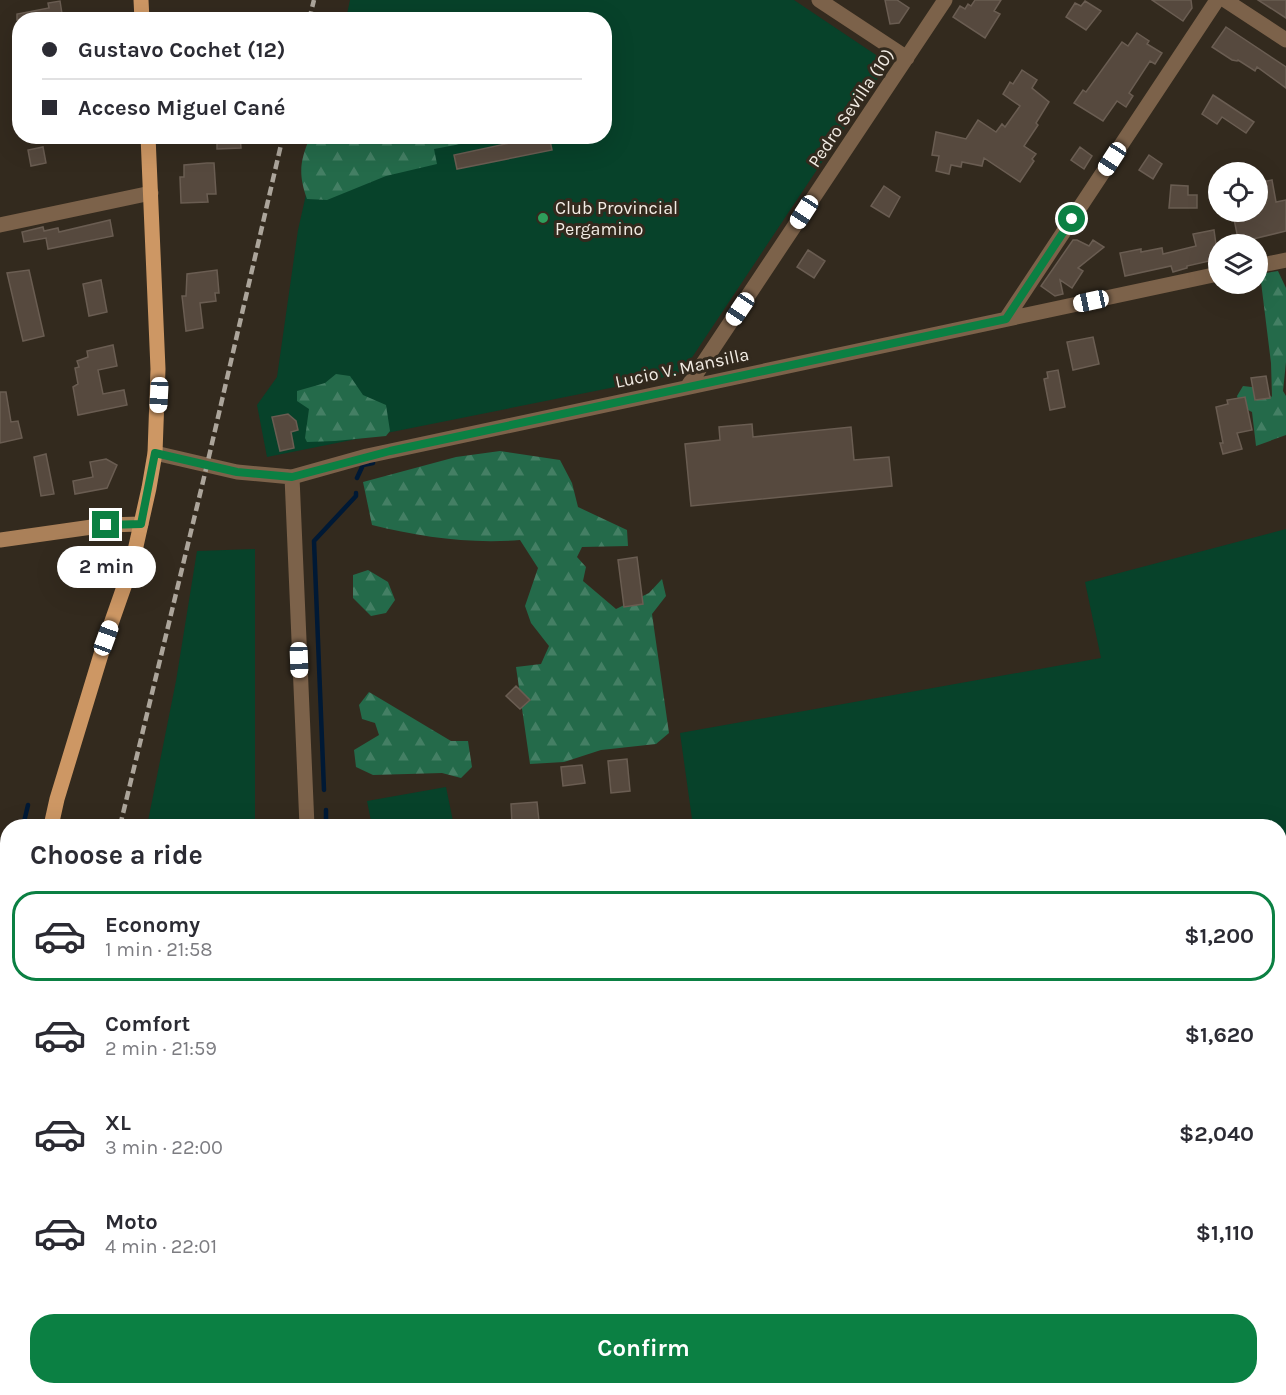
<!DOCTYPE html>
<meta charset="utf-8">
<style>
body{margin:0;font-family:Karla,sans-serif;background:#f2f2f3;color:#2b2b33;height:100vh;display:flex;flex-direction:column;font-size:22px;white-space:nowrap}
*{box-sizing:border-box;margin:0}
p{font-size:20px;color:#7c7c81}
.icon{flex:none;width:33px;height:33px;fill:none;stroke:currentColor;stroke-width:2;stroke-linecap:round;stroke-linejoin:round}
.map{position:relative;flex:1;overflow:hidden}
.drawer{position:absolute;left:0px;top:819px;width:1287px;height:576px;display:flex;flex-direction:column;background:#fff;border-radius:24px 24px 0 0;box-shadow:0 6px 24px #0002}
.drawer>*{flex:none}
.hud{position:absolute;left:12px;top:12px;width:600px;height:132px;border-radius:24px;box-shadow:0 6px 24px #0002;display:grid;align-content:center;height:132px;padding:0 30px;background:#fff}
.tools{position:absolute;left:1208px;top:162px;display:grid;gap:12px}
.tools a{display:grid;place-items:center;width:60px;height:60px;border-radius:50%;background:#fff;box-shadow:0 6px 24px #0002;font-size:30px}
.end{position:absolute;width:27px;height:27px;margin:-14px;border:8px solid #0b8043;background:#fff;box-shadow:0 0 0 3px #fff}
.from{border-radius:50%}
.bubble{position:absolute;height:42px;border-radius:21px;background:#fff;box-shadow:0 6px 24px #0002;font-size:20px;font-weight:700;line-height:42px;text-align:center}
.car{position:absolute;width:18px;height:36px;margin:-18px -9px;border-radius:8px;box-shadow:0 0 4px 2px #0007;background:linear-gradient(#fff 24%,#345 0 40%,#fff 0 76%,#345 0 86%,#fff 0)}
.hud b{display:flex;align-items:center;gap:21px;height:57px;font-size:22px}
.hud b+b{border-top:2px solid #e1e1e2}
.hud i{width:15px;height:15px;background:#2b2b33}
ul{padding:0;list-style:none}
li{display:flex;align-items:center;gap:18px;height:90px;margin:0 12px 9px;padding:0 18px;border:3px solid transparent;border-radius:24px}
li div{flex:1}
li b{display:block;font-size:22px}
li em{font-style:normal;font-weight:700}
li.active{border-color:#0b8043}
li>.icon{width:54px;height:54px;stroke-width:1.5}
h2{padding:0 30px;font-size:27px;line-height:72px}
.primary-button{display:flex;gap:12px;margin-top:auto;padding:12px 30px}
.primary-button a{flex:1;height:69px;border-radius:24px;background:#0b8043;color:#fff;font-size:24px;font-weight:700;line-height:69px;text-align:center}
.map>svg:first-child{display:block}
.grass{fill:#07422a}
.forest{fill:url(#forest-firs)}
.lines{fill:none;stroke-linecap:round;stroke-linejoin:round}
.stream{stroke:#001935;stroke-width:4.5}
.building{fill:#56493e;stroke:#6a5d52;stroke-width:1.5}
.minor{stroke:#7c624a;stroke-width:15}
.secondary{stroke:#aa8059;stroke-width:15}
.primary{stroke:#cd9764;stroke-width:15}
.rail{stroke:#aca59b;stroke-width:4.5;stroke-dasharray:9 4.5;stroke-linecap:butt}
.route{stroke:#0b8043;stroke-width:8}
.leisure-dot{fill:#2e9e5b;stroke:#332a1e;stroke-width:2}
.labels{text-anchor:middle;stroke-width:6;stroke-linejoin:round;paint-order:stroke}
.street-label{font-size:18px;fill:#f2ece4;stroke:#332a1e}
.poi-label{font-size:18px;fill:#f2ece4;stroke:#332a1e;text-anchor:start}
</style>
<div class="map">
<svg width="1286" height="1395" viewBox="0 0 1286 1395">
<defs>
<pattern id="forest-firs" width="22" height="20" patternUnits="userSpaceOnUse" patternTransform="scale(1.5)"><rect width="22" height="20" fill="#246a4a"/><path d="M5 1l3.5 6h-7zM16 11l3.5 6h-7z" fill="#447f64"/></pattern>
</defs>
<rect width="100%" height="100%" fill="#332a1e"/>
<path class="grass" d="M 350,0 L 794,0 L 888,63 L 685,368 L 675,375 L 267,457 L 257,405 L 277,377 L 298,230 L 319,137 L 604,136 L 604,20 L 346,19 Z
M 1286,529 L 1286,927 L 1280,928 L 1280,826 L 693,826 L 680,733 L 1101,658 L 1085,582 Z
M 255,549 L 255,826 L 147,826 L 176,681 L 197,551 Z
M 446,787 L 454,826 L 372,826 L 367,801 Z
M 1286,962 L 1286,1280 L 1280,1281 L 1280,964 Z
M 33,1388 L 269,1388 L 270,1395 L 31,1395 Z
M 429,1388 L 617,1388 L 628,1395 L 431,1395 Z
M 666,1388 L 1259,1388 L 1261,1395 L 677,1395 Z"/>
<path class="forest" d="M 310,137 L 310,136 L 498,137 L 434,149 L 437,164 L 386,176 L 327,200 L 307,199 C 298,174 300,161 310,137 Z
M 1278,271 L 1286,288 L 1286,362 L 1283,391 L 1286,396 L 1286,435 L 1256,446 L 1252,412 L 1240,406 L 1237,396 L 1243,386 L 1260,388 L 1272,397 L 1271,363 L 1260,274 Z
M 336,374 L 350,376 L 363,395 L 386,405 L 390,431 L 386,436 L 335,441 L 307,442 L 305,438 L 309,409 L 297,401 L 297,391 L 325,383 Z
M 500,451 L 560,460 L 572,483 L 578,507 L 627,530 L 628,546 L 582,547 L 577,557 L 586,567 L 583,581 L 616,609 L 649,593 L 662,579 L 666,596 L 652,614 L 669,733 L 656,744 L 601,750 L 564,762 L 530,764 L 516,667 L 541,664 L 549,646 L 531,623 L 525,606 L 538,568 L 520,540 C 469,544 420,537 372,525 L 363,482 L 456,457 Z
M 368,570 L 388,582 L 395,600 L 386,613 L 371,616 L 353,598 L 353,575 Z
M 369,692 L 451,741 L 468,741 L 472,767 L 461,778 L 442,773 L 373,775 L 356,767 L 354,750 L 379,735 L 375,723 L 362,719 L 359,705 Z"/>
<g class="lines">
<path class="stream" d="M 357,478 L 363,465 L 373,463
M 324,790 L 314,541 L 356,496 L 356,493
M 326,810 L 326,826
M 23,826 L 28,805
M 0,912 L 8,876
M 641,1388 L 653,1395"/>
</g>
<path class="building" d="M 885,0 L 897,0 L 909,8 L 899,23 L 890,24 Z
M 975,0 L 1001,0 L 994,11 L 1000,14 L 985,38 L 953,17 L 960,6 L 965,9 L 968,4 L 971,6 Z
M 1152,0 L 1191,0 L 1192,8 L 1183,21 Z
M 1258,0 L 1286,0 L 1286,18 Z
M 60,1 L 63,20 L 17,20 L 17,14 L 49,8 L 48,3 Z
M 1085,1 L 1101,11 L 1086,30 L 1066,17 L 1075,3 L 1081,6 Z
M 1226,27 L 1286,67 L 1286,88 L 1257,67 L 1255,71 L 1238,60 L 1237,61 L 1232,60 L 1212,47 Z
M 1137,33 L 1149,41 L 1147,44 L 1162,53 L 1155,64 L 1150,61 L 1129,93 L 1133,96 L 1126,107 L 1117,101 L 1103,121 L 1074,103 L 1083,90 L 1086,92 L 1122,42 L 1128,46 Z
M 1022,70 L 1037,80 L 1032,88 L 1049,102 L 1036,123 L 1038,125 L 1024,146 L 1036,154 L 1032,159 L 1034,161 L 1020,182 L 984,158 L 982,166 L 962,162 L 961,167 L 951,165 L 949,174 L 936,171 L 939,156 L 932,155 L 936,132 L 966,139 L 978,120 L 996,132 L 1002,124 L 1005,127 L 1020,106 L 1003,94 L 1010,82 L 1013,84 Z
M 1213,95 L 1254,122 L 1246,133 L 1222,117 L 1217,124 L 1202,114 Z
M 217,136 L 240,136 L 241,148 L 217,149 Z
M 543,136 L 549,136 L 552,150 L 457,169 L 454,155 Z
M 43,147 L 46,163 L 31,166 L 28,150 Z
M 1080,147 L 1092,156 L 1084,169 L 1071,160 Z
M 1149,155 L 1162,164 L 1153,179 L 1139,170 Z
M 207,163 L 214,163 L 216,194 L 207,194 L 208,202 L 181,203 L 180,177 L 184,177 L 184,165 Z
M 1272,180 L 1276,202 L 1286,200 L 1286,231 L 1253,239 L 1254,244 L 1239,244 L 1234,219 L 1257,214 L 1257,183 Z
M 1171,185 L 1188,186 L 1188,195 L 1197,195 L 1197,208 L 1169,208 Z
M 884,186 L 900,197 L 889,217 L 871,206 Z
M 110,220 L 113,236 L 48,249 L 46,238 L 24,242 L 22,232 L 43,227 L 44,231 L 58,228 L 59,232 Z
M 1214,230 L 1218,259 L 1187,266 L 1187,268 L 1173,272 L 1171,266 L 1125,276 L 1120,253 L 1141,249 L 1141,252 L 1162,248 L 1163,254 L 1196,246 L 1193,234 Z
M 1073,240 L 1077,240 L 1089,246 L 1093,240 L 1104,247 L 1078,268 L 1083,271 L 1072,288 L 1060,280 L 1063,294 L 1055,296 L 1041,286 Z
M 808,250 L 825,261 L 814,278 L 797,267 Z
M 29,270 L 44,336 L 23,341 L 7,273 Z
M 217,270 L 219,293 L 215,293 L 216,301 L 200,303 L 203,328 L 186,331 L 182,296 L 186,296 L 187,274 Z
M 101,280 L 107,312 L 89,316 L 83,284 Z
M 1093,337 L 1099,364 L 1073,370 L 1067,342 Z
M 113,345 L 117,366 L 98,370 L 103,394 L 124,390 L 127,405 L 78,415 L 73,387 L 78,384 L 75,368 L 79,367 L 77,361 L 88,357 L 87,351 Z
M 1058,370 L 1065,407 L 1050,410 L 1044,379 L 1048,378 L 1047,372 Z
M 1266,376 L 1270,398 L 1255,400 L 1251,378 Z
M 0,392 L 6,392 L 11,422 L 18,421 L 22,438 L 0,443 Z
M 1245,397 L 1252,430 L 1237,433 L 1242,449 L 1223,454 L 1220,443 L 1223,443 L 1216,407 L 1228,404 L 1227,400 Z
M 288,414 L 296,421 L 298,430 L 291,432 L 294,448 L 280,451 L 272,417 Z
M 752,424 L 753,437 L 851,427 L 854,460 L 889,457 L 892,486 L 691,506 L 685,444 L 720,440 L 719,427 Z
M 46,454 L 54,494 L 41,496 L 34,457 Z
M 106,459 L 117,465 L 107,488 L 75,494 L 73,481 L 93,477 L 90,462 Z
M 637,557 L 643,604 L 624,607 L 618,560 Z
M 516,686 L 530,700 L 520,709 L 506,696 Z
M 627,759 L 630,791 L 611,793 L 608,761 Z
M 582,765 L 585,783 L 563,786 L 561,767 Z
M 537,802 L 539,821 L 512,823 L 511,804 Z"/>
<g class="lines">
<path class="minor" d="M 819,0 L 907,58
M 1225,0 L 1286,40
M 0,225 L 151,193
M 1257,266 L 1286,260
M 1006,319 L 1217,0
M 688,386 L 945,0
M 155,453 L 237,472 L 292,477 L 367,456 L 1218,274
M 292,477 L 307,826
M 1280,949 L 1286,947
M 367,1388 L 368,1395"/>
<path class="secondary" d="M 0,540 L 106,525 L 141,524"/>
<path class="primary" d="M 141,0 L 142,20
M 51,826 L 57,799 L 106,638 L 132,564 L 149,488 L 155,453 L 158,369 L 148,136
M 0,1049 L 8,1016"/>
<path class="rail" d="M 309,20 L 314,0
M 120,826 L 207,465 L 283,136
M 0,1339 L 8,1306"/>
</g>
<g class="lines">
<path class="route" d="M 106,525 L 141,524 L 155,453 L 237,472 L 292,477 L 390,451 L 1006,319 L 1072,219"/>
</g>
<circle class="leisure-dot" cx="543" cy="218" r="6"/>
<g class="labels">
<g class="street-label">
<text transform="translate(851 108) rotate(-56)" y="6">Pedro Sevilla (10)</text>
<text transform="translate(682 368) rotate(-12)" y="6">Lucio V. Mansilla</text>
</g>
<g class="poi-label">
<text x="555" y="214">Club Provincial<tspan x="555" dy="21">Pergamino</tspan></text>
</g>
</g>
</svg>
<div class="tools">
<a><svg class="icon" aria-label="locate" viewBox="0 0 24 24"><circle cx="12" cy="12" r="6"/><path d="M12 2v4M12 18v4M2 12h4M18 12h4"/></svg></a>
<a><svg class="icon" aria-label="layers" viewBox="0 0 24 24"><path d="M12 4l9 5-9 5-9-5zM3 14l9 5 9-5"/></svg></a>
</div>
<i class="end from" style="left:1072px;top:219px"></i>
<i class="end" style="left:106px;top:525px"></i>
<div class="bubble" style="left:57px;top:546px;width:99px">2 min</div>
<i class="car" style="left:1112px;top:159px;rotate:213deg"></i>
<i class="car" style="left:804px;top:212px;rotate:213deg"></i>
<i class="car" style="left:1091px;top:301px;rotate:258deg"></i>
<i class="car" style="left:740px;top:309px;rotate:214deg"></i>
<i class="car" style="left:159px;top:395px;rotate:183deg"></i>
<i class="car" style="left:106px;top:638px;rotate:20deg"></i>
<i class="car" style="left:299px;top:660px;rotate:178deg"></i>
<div class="hud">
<b><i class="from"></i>Gustavo Cochet (12)</b>
<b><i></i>Acceso Miguel Cané</b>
</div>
<section class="drawer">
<h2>Choose a ride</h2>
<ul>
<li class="active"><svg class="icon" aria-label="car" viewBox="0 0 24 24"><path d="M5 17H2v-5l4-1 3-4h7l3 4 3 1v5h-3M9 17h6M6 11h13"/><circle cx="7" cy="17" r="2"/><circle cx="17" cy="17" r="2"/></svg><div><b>Economy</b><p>1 min · 21:58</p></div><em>$1,200</em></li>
<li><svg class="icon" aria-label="car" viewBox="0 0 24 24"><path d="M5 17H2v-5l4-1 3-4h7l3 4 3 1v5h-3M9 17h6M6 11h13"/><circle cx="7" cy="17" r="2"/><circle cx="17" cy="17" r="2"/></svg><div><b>Comfort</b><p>2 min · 21:59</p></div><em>$1,620</em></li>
<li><svg class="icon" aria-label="car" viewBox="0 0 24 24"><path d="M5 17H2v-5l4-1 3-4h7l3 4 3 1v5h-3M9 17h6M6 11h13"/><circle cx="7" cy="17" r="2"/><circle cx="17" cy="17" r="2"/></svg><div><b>XL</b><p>3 min · 22:00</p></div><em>$2,040</em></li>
<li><svg class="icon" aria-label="car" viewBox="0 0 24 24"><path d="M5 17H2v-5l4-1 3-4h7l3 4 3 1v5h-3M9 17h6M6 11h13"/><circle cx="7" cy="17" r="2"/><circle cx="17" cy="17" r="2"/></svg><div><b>Moto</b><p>4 min · 22:01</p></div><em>$1,110</em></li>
</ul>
<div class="primary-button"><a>Confirm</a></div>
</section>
</div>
